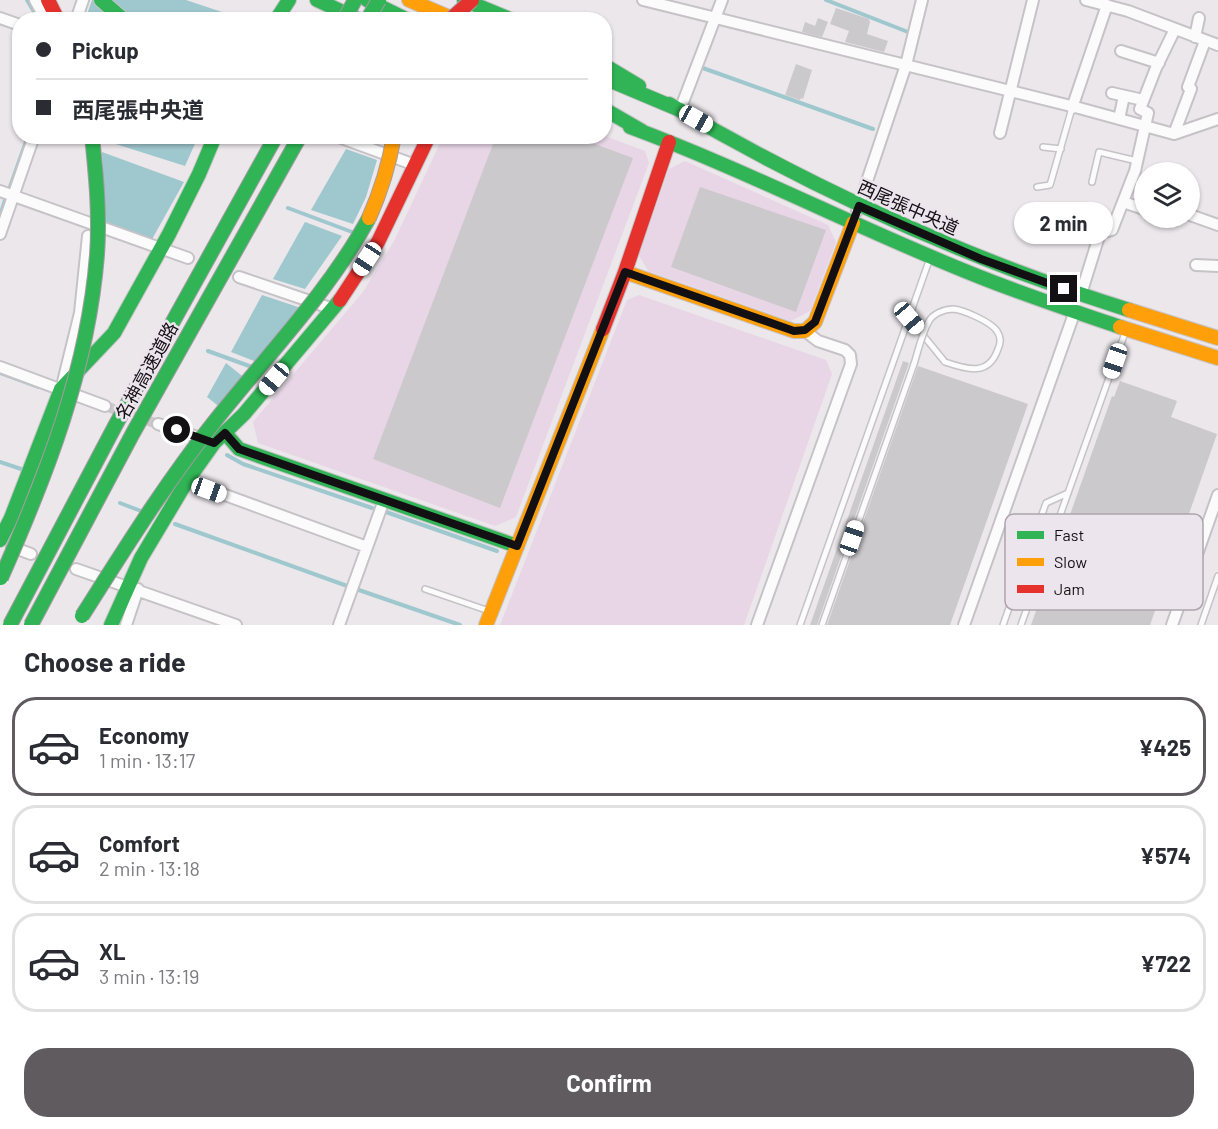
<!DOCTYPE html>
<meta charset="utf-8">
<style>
body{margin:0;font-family:Barlow,"Noto Sans JP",sans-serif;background:#f7f7f7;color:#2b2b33;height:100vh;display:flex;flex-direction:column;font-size:22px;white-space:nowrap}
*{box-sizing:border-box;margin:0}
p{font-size:20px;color:#7c7c81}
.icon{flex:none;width:33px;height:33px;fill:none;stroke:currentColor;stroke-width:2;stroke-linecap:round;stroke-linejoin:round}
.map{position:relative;height:625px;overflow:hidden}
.drawer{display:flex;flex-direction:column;background:#fff;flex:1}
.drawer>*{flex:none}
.guide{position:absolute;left:12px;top:12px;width:600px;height:132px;border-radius:24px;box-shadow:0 2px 4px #0004;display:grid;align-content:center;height:132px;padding:0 24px;background:#fff}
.fabs{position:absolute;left:1134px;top:162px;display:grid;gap:12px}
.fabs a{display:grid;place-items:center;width:66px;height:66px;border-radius:50%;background:#fff;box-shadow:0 2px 4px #0004;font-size:30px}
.end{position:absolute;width:27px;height:27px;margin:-14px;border:8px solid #131013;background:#fff;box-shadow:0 0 0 3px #fff}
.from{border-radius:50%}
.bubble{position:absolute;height:42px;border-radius:21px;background:#fff;box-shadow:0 2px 4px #0004;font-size:20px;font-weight:700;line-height:42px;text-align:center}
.car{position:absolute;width:18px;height:36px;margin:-18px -9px;border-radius:8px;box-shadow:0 0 4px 2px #0007;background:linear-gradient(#fff 24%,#345 0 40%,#fff 0 76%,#345 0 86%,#fff 0)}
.guide b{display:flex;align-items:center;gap:21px;height:57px;font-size:22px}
.guide b+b{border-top:2px solid #e1e1e2}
.guide i{width:15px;height:15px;background:#2b2b33}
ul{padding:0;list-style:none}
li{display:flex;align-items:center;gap:18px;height:99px;margin:0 12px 9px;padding:0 12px;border:3px solid #e1e1e2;border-radius:24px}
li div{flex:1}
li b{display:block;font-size:22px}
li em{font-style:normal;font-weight:700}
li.current{border-color:#5f5b5f}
li>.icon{width:54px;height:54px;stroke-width:1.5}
h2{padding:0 24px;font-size:27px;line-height:72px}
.cta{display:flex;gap:12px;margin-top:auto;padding:12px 24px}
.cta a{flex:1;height:69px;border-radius:24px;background:#5f5b5f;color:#fff;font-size:24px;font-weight:700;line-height:69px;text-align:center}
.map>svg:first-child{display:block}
.green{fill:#e8d6e7}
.water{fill:#9fc7ce}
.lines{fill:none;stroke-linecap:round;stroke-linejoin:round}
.stream{stroke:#9fc7ce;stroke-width:4}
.building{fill:#ccc9cc}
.street-tunnel{stroke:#cbc7cb;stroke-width:10;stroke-dasharray:10 5;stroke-linecap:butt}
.lane-casing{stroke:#c6c3c6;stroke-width:8}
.street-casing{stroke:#c6c3c6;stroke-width:14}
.fast-casing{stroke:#c6c3c6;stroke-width:16}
.slow-casing{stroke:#c6c3c6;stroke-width:16}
.jam-casing{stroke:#c6c3c6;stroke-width:16}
.lane{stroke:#fcfbfc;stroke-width:5}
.street{stroke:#fcfbfc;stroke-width:10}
.fast{stroke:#30b455;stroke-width:14}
.slow{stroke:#ff9f0a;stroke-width:14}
.jam{stroke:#e5322d;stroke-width:14}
.lane-bridge-casing{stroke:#c6c3c6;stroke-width:8;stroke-linecap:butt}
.fast-bridge-casing{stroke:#a59ba5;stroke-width:16;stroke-linecap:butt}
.slow-bridge-casing{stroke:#a59ba5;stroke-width:16;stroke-linecap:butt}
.jam-bridge-casing{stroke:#a59ba5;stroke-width:16;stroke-linecap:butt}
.lane-bridge{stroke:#fcfbfc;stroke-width:5}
.fast-bridge{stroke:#30b455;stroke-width:14}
.slow-bridge{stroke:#ff9f0a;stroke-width:14}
.jam-bridge{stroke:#e5322d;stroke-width:14}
.route{stroke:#131013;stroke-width:8}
.labels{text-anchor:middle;stroke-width:5;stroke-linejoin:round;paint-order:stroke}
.street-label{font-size:18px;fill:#131013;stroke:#ede5ed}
.key{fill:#ede5ed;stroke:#aca5ac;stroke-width:1.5}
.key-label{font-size:16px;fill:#131013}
</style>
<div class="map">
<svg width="1218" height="625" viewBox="0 0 1218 625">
<rect width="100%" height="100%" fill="#ebe7eb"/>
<path class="green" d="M 605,136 L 645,151 L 649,163 L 516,517 L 495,526 L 258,443 L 253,422 L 363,292 L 394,241 L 443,137 Z
M 685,161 L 828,225 L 836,242 L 810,311 L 791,321 L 648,271 L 639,255 L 669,169 Z
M 639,295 L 826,360 L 832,374 L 744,625 L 500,625 L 627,300 Z"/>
<path class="water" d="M 92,0 L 186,0 L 243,19 L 85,20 Z
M 100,137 L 198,137 L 185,166 L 100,139 Z
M 346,149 L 377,160 L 366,197 L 353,224 L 311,210 Z
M 102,152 L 184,182 L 151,241 L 105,225 Z
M 305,222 L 342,236 L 305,289 L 273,279 Z
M 262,295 L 301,308 L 269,367 L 231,352 Z
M 226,363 L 251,383 L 226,412 L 207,397 Z"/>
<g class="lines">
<path class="stream" d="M 27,0 L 39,20
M 826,0 L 908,32
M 700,67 L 873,129
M 9,190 L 28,136
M 288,208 L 352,232
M 0,216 L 5,200
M 208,351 L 252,367
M 0,373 L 39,387
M 227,455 L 243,464 L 372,508
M 0,462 L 21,469
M 120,503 L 141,511
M 386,512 L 497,551
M 175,524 L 350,587
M 356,589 L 460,625"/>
</g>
<path class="building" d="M 836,8 L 869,19 L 870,22 L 867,34 L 888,41 L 884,52 L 845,42 L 849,31 L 830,24 Z
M 818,18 L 828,22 L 822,37 L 802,32 L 805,22 L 815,26 Z
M 796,64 L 812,70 L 803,99 L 801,98 L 800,100 L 785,95 Z
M 496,136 L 573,136 L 633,158 L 500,508 L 373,459 Z
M 700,187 L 826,230 L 796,312 L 671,267 Z
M 903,361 L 909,363 L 817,625 L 810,625 Z
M 918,366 L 1028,404 L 950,625 L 827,625 Z
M 1120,381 L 1177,401 L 1171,417 L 1217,434 L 1150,625 L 1031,625 L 1112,396 L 1114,397 Z"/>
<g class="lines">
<path class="street-tunnel" d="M 105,406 L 158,424"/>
<defs>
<path id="lane" d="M 1043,147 L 1061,149
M 1092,182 L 1099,152 L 1137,161
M 1037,187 L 1050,185 L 1072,108
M 909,318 L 945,362
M 425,589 L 489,611
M 800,625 L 930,258
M 822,625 L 914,364
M 1003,625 L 1046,503 L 1068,493
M 1021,625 L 1126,330
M 1201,625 L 1218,576"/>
<path id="street" d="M 35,0 L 46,20
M 643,0 L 1079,108 L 1174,134 L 1218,119
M 1086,0 L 1128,11 L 1218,45
M 0,18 L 20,25
M 76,20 L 83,0
M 1195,37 L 1199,18
M 1121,51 L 1159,63
M 1112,93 L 1143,100
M 1072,108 L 1107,5
M 680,110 L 722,0
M 1119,119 L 1124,96
M 1000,133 L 1033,0
M 1174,134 L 1191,89 L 1188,87 L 1205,41
M 336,136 L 415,165
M 0,191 L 188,258
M 1123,202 L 1144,209
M 857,211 L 906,65 L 922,0
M 1190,215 L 1218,225
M 1169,218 L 1175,220 L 1176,218
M 0,234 L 34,136
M 1196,265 L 1218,266
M 239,277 L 333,309
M 1081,294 L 1100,233 L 1112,230 L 1135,171 L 1148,113 L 1140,109 L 1156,68 L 1175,29
M 0,367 L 105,406
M 62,386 L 80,313 L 88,236
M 158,424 L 203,439
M 187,481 L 367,547
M 12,547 L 31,554
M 76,569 L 236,625
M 126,625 L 138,589
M 339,625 L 384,500
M 757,625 L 851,364 L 850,355 L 845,350 L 818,341 L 805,331
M 964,625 L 1075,311
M 1172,625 L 1218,495"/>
<path id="fast" d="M 101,0 L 124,20
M 317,0 L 360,20
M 367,0 L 408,20
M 464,0 L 512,20
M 276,20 L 289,0
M 604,65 L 639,86
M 604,78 L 680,110
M 669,104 C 815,190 967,259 1129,310
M 604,109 L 642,131
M 630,127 C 746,170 855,227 970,273 C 1019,293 1070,310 1120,327
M 225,433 L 239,449 L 517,546
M 0,540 L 11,518 L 61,389 L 114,333 L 169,234 L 199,174 L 215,136
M 111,625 L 141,558 L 187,481 L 214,443 L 244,414 L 340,300"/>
<path id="slow" d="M 409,0 L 456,20
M 625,272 L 794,331 L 805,331 L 815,322 L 853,223
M 1129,310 L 1218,338
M 1120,327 L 1218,358
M 486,625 L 603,329"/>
<path id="jam" d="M 48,0 L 58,20
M 340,300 L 378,242 L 429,136
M 603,329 L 625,272 L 669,142"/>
</defs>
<use href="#lane" class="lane-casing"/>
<use href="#street" class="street-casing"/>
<use href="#fast" class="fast-casing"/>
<use href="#slow" class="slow-casing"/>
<use href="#jam" class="jam-casing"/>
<use href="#lane" class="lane"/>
<use href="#street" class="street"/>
<use href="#fast" class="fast"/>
<use href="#slow" class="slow"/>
<use href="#jam" class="jam"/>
<defs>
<path id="lane-bridge" d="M 914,364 C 918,351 922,333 929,321 C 933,314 944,309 953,309 C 964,310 991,322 997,331 C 1001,337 1001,343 998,349 C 989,376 968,370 945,362"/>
<path id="fast-bridge" d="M 344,20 L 355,0
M 367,20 L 379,0
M 1,578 C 47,474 88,369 97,255 C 100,215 96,175 92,136
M 82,616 C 124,550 166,482 215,421 C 268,354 328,293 369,218
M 10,625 L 115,426 L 276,136
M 31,625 L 133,433 L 300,136"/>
<path id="slow-bridge" d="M 369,218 C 381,191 389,165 394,136"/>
<path id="jam-bridge" d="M 450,20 L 472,0"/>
</defs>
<use href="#lane-bridge" class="lane-bridge-casing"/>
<use href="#fast-bridge" class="fast-bridge-casing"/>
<use href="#slow-bridge" class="slow-bridge-casing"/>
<use href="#jam-bridge" class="jam-bridge-casing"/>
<use href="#lane-bridge" class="lane-bridge"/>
<use href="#fast-bridge" class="fast-bridge"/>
<use href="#slow-bridge" class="slow-bridge"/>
<use href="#jam-bridge" class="jam-bridge"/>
</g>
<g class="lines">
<path class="route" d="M 177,430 L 214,443 L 225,433 L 239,449 L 517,546 L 625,272 L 794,331 L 805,330 L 815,322 L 859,206 L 981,259 L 1064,289"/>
</g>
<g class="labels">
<g class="street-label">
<text transform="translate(908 208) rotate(24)" y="6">西尾張中央道</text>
<text transform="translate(147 371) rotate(-61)" y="6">名神高速道路</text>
</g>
</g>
<rect x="1005" y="514" width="198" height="96" rx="9" class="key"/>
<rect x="1017" y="531" width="27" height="8" fill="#30b455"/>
<rect x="1017" y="558" width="27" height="8" fill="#ff9f0a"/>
<rect x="1017" y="585" width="27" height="8" fill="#e5322d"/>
<g class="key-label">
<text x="1054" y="541">Fast</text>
<text x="1054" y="568">Slow</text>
<text x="1054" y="595">Jam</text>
</g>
</svg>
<div class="fabs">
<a><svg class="icon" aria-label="layers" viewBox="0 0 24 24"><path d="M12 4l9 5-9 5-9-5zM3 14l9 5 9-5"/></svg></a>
</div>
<i class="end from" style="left:177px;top:430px"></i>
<i class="end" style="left:1064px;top:289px"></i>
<div class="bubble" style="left:1014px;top:202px;width:99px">2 min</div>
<i class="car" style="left:696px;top:119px;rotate:119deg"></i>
<i class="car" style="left:367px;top:259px;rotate:213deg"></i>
<i class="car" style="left:909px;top:318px;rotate:140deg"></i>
<i class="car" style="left:1115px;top:361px;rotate:199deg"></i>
<i class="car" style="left:274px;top:379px;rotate:220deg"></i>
<i class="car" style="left:209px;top:490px;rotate:110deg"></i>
<i class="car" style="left:852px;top:538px;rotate:19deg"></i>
<div class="guide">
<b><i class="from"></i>Pickup</b>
<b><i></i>西尾張中央道</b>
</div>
</div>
<section class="drawer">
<h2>Choose a ride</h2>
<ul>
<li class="current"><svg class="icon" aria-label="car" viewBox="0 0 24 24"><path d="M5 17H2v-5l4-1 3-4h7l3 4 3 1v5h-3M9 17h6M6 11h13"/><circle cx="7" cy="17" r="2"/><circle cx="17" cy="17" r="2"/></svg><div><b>Economy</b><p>1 min · 13:17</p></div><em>¥425</em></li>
<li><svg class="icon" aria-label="car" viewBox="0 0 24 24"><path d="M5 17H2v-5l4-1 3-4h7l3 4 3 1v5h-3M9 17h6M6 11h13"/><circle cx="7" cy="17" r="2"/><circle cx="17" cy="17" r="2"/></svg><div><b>Comfort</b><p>2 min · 13:18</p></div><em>¥574</em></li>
<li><svg class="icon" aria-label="car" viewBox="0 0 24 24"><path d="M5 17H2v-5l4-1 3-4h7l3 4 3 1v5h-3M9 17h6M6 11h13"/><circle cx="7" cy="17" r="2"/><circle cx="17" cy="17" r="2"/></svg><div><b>XL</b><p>3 min · 13:19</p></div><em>¥722</em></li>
</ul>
<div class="cta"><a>Confirm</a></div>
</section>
